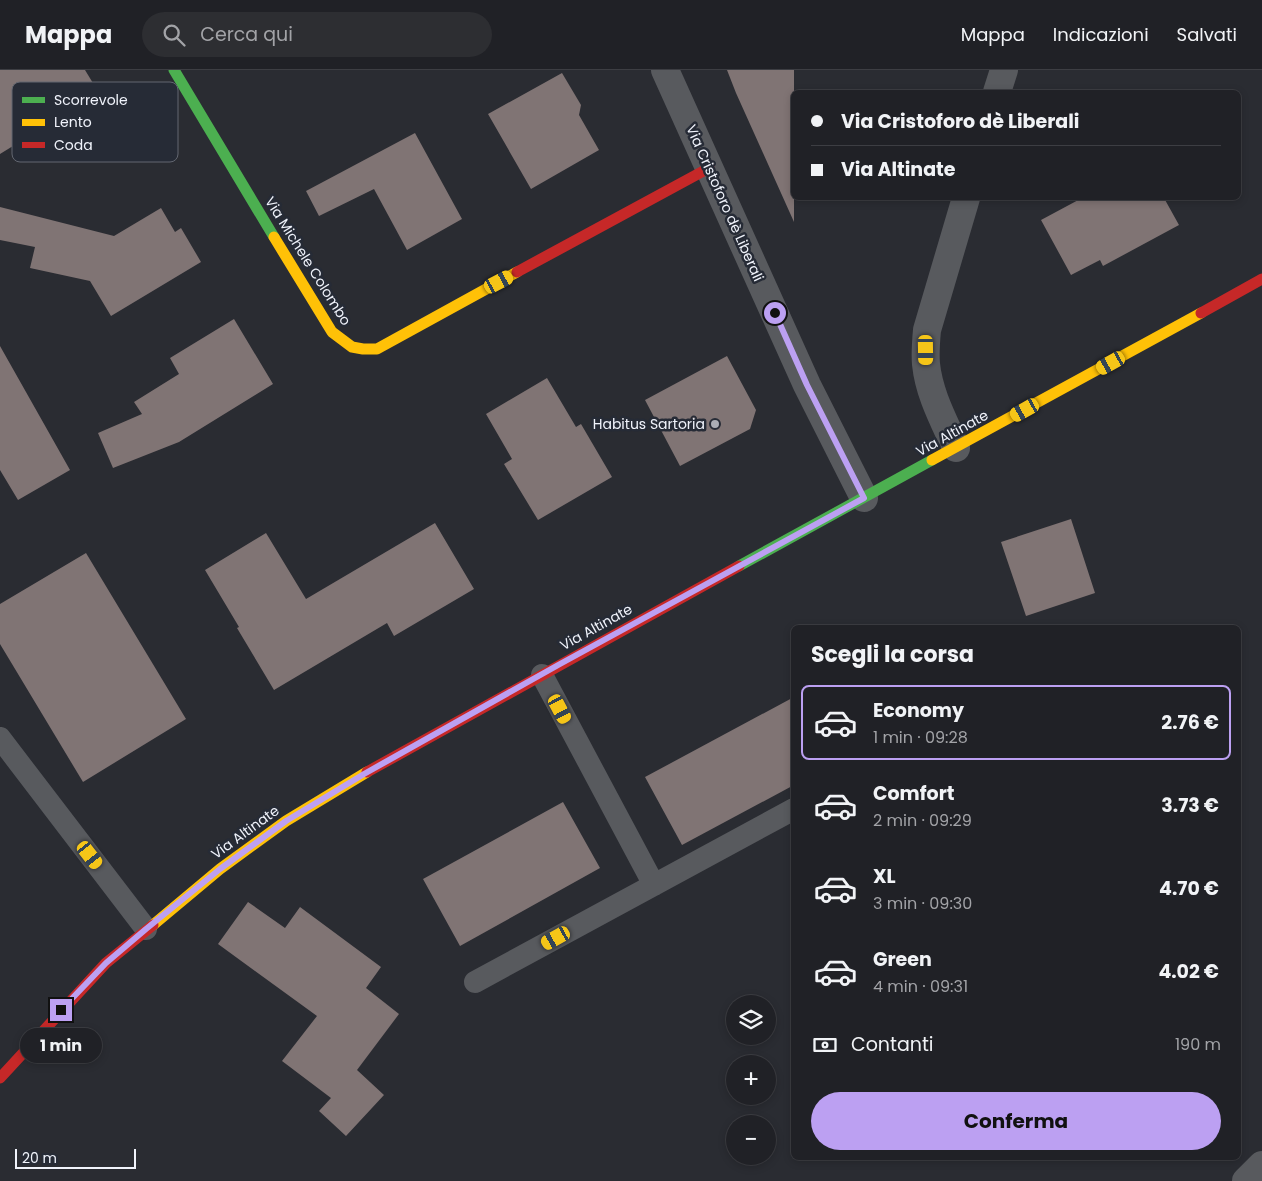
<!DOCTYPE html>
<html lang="it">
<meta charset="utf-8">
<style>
body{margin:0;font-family:Poppins,sans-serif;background:#2d2e32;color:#f1f3f6;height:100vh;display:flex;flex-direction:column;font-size:19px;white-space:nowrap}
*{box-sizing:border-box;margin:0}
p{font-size:16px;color:#a2a3a7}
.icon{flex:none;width:28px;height:28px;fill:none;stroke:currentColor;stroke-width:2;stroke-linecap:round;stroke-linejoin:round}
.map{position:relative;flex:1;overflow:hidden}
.sheet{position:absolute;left:791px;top:555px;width:450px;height:535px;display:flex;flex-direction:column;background:#202126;border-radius:8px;box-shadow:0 2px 8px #0003,0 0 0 1px #3d3e43}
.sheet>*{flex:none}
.guide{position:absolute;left:791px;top:20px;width:450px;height:110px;border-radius:8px;box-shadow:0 2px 8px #0003,0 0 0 1px #3d3e43;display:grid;align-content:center;height:110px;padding:0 20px;background:#202126}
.tools{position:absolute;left:726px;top:925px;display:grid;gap:10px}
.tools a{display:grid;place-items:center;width:50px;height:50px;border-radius:50%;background:#202126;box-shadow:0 2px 8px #0003,0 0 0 1px #3d3e43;font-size:25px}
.scale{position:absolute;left:15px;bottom:12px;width:121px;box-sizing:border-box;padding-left:5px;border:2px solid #f0f3fb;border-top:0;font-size:14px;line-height:18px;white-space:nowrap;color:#f0f3fb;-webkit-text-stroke:4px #262b36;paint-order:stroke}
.end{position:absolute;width:22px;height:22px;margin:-11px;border:6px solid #bca0f2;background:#111;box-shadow:0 0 0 2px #111}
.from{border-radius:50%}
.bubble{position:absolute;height:35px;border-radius:18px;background:#202126;box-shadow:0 2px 8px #0003,0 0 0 1px #3d3e43;font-size:16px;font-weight:700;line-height:35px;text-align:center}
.car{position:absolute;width:15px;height:30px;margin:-15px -8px;border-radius:6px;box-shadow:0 0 4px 1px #0007;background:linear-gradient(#f5c518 24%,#345 0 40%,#f5c518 0 76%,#345 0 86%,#f5c518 0)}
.guide b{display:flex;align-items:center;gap:18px;height:48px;font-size:19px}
.guide b+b{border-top:1px solid #3d3e43}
.guide i{width:12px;height:12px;background:#f1f3f6}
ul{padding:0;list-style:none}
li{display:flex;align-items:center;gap:15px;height:75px;margin:0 10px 8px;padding:0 10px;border:2px solid transparent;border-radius:8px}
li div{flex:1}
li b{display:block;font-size:19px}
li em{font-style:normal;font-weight:700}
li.selected{border-color:#bca0f2}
li>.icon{width:45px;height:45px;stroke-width:1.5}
h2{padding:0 20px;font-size:22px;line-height:60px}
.pay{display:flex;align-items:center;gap:12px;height:55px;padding:0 20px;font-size:19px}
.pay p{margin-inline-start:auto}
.button{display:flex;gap:10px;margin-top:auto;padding:10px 20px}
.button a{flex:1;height:58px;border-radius:30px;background:#bca0f2;color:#111;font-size:20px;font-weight:700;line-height:58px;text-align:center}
header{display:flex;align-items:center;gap:30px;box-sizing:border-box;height:70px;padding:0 25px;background:#202126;border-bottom:1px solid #3d3e43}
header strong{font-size:24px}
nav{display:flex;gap:28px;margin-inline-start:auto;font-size:18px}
.search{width:350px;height:45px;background:#2d2e32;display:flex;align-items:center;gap:12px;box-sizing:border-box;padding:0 18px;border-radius:28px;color:#a2a3a7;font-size:19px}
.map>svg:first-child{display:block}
.building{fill:#807474}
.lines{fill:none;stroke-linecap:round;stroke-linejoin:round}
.lane{stroke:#585a5e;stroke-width:22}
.street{stroke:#585a5e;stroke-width:28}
.fast{stroke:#4caf50;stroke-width:11}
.slow{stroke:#ffc107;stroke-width:11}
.jam{stroke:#c62828;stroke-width:11}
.route{stroke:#bca0f2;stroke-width:6}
.poi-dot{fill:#abadb5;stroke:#262b36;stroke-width:2}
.labels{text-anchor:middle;stroke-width:5;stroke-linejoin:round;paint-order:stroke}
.street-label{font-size:14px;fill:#f0f3fb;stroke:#262b36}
.poi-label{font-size:14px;fill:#f0f3fb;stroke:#262b36;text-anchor:end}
.key{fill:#262b36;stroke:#636771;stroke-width:1}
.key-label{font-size:14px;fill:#f0f3fb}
</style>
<header>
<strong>Mappa</strong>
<div class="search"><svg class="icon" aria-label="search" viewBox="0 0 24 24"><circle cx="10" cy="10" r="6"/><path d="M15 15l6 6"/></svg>Cerca qui</div>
<nav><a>Mappa</a><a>Indicazioni</a><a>Salvati</a></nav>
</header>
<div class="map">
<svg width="1262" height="1111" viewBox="0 0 1262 1111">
<rect width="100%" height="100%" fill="#2a2c32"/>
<path class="building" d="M 0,0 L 85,0 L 99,23 L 0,84 Z
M 727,0 L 794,0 L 794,152 L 736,23 Z
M 562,3 L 581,35 L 579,45 L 599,80 L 531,119 L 488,44 Z
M 415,63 L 462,149 L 407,180 L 374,119 L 319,146 L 306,121 Z
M 1082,128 L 1164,128 L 1179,155 L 1103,196 L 1100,190 L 1071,205 L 1041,150 Z
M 0,137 L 114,166 L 161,138 L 175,162 L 181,158 L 201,192 L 111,246 L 90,211 L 30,198 L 35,177 L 0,170 Z
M 234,249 L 273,314 L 179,372 L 113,398 L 98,363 L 142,344 L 134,332 L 179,304 L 170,288 Z
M 0,276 L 70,400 L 18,430 L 0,400 Z
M 727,286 L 756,340 L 750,359 L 680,396 L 645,330 Z
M 547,308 L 576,357 L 581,354 L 612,407 L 538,450 L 504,394 L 512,389 L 486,344 Z
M 1071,449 L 1095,523 L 1026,546 L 1001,472 Z
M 435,453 L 474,519 L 394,566 L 387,553 L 274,620 L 237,558 L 239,557 L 205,500 L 266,463 L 306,529 Z
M 86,483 L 186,649 L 83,712 L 0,574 L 0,534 Z
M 794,627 L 794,715 L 682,775 L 645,707 Z
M 563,732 L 600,798 L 460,876 L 423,809 Z
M 248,832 L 285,858 L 300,837 L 381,897 L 366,918 L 399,944 L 357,1000 L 384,1025 L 346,1066 L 319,1041 L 331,1028 L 282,991 L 317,946 L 218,874 Z"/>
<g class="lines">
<path class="lane" d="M 542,605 L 654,815
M 0,668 L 146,859
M 475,912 L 794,739"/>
<path class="street" d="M 665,0 L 807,315 L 864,428
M 997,22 L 1004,0
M 956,378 C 944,351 929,324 926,294 C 925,283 926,271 927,260 L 966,128
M 1246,1111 L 1262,1095"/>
<path class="fast" d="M 174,0 L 274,167
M 739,496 L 932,390"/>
<path class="slow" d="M 274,167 L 332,262 L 352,277 L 363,279 L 377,279 L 517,202
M 932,390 L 1201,243
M 153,855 L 220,799 L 286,751 L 367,702"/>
<path class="jam" d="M 517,202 L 709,98
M 1201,243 L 1262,209
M 367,702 L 739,496
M 0,1008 L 106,893 L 153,855"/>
</g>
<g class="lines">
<path class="route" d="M 61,940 L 106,893 L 146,859 L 220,799 L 286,751 L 364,704 L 560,594 L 864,428 L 807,315 L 775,243"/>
</g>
<circle class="poi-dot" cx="715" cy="354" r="5"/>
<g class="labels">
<g class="street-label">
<text transform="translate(725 133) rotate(66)" y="5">Via Cristoforo dè Liberali</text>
<text transform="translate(308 191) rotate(58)" y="5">Via Michele Colombo</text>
<text transform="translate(952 363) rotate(-29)" y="5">Via Altinate</text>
<text transform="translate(596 557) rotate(-29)" y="5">Via Altinate</text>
<text transform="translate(245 762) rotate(-36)" y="5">Via Altinate</text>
</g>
<g class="poi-label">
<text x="705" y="359">Habitus Sartoria</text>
</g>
</g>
<rect x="12" y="12" width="166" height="80" rx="8" class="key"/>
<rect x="22" y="27" width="23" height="6" fill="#4caf50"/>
<rect x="22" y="49" width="23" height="7" fill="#ffc107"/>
<rect x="22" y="72" width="23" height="6" fill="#c62828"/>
<g class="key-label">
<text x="54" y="35">Scorrevole</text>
<text x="54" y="57">Lento</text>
<text x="54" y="80">Coda</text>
</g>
</svg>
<div class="tools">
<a><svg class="icon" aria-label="layers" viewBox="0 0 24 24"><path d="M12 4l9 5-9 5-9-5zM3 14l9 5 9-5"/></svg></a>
<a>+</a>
<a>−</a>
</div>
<div class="scale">20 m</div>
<i class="end from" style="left:775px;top:243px"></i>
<i class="end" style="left:61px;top:940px"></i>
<div class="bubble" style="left:20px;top:958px;width:82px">1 min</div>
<i class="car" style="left:499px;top:212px;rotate:62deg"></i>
<i class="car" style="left:926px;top:280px;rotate:179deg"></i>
<i class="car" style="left:1111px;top:293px;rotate:241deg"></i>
<i class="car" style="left:1025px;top:340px;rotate:241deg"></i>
<i class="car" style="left:560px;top:639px;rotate:152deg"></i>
<i class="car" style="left:90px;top:785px;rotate:142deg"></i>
<i class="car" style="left:556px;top:868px;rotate:241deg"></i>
<div class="guide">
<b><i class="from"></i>Via Cristoforo dè Liberali</b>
<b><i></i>Via Altinate</b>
</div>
<section class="sheet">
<h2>Scegli la corsa</h2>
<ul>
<li class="selected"><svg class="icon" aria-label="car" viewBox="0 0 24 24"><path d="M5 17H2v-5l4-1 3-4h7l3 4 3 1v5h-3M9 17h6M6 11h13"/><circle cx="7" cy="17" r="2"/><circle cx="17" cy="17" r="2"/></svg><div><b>Economy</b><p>1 min · 09:28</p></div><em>2.76 €</em></li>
<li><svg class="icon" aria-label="car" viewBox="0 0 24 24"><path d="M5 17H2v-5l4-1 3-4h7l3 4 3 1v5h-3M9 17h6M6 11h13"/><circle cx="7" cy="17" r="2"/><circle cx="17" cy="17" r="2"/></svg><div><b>Comfort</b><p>2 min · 09:29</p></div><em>3.73 €</em></li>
<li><svg class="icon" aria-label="car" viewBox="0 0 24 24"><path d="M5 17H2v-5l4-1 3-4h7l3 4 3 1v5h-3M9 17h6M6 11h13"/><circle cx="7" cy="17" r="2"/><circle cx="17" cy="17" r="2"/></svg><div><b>XL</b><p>3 min · 09:30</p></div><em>4.70 €</em></li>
<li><svg class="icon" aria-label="car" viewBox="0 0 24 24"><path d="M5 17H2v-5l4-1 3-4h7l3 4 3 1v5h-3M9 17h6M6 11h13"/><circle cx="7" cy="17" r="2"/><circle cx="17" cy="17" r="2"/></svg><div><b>Green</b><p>4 min · 09:31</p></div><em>4.02 €</em></li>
</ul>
<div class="pay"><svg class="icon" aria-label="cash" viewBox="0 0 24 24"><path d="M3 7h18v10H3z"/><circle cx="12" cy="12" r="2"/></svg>Contanti<p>190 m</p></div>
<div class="button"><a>Conferma</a></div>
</section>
</div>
